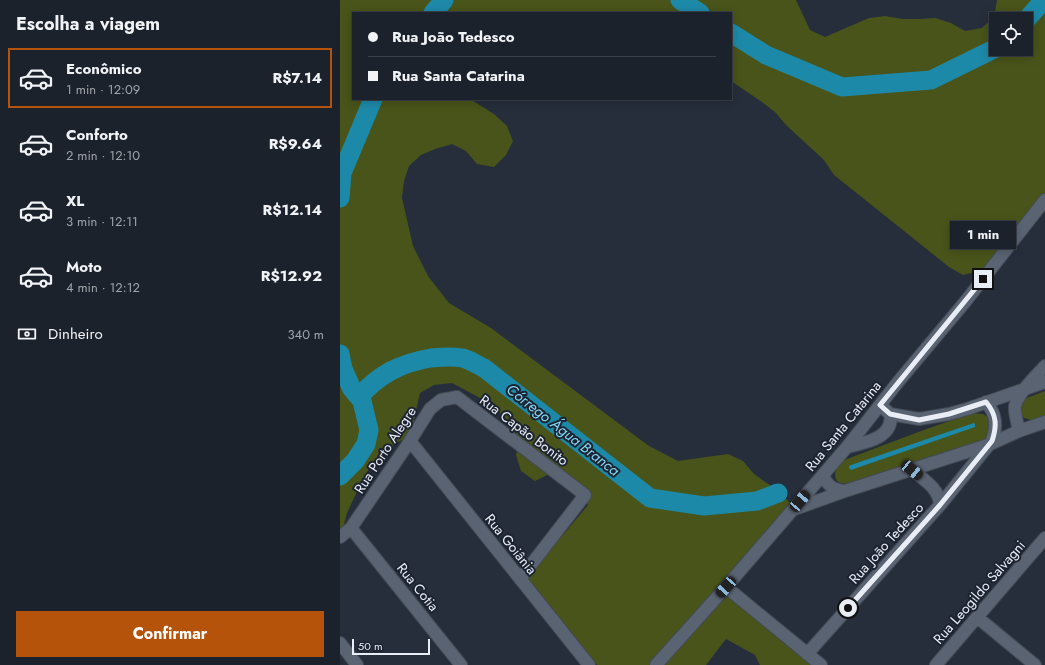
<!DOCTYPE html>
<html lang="pt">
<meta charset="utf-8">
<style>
body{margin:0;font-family:Jost,sans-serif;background:#252a34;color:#f1f3f6;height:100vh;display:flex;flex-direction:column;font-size:15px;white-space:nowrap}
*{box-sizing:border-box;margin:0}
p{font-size:13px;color:#a0a4a9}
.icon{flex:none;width:22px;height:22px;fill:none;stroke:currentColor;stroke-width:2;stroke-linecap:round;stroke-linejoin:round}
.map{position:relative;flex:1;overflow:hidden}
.drawer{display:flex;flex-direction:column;background:#1c222c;width:340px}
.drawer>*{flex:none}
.guide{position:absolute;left:12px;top:12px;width:380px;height:88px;border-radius:0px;box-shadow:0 2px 10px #0003,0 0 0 1px #3a3f48;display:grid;align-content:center;height:88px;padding:0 16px;background:#1c222c}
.tools{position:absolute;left:649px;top:12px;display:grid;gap:8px}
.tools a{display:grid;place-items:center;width:44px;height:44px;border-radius:0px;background:#1c222c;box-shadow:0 2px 10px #0003,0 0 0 1px #3a3f48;font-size:20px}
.scale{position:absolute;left:12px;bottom:10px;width:78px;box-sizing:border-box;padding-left:4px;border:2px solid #e8edf6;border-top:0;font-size:11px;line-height:14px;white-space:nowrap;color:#e8edf6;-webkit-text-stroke:3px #1d2431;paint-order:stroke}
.end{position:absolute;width:18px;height:18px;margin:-9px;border:5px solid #e8edf6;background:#111;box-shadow:0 0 0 2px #111}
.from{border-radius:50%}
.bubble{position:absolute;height:28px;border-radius:0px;background:#1c222c;box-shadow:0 2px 10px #0003,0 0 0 1px #3a3f48;font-size:13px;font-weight:700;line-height:28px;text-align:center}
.car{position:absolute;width:12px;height:24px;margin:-12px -6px;border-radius:5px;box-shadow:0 0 3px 1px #0007;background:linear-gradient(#222 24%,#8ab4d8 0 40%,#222 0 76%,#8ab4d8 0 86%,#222 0)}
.guide b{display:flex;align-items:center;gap:14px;height:38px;font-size:15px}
.guide b+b{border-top:1px solid #3a3f48}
.guide i{width:10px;height:10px;background:#f1f3f6}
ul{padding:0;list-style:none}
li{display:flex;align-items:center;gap:12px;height:60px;margin:0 8px 6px;padding:0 8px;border:2px solid transparent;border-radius:0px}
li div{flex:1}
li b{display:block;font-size:15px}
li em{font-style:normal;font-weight:700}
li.current{border-color:#b45309}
li>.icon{width:36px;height:36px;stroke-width:1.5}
h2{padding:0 16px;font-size:18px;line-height:48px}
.pay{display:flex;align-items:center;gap:10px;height:44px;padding:0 16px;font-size:15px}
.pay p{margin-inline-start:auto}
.cta{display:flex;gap:8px;margin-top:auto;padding:8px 16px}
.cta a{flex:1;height:46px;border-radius:0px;background:#b45309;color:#fff;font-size:16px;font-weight:700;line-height:46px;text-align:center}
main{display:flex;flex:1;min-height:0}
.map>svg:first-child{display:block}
.green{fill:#485419;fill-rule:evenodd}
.water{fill:#1d89a8}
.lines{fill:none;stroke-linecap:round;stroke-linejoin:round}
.river{stroke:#1d89a8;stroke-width:19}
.minor-casing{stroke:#434a55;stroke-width:14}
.minor{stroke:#5a6372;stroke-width:12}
.route{stroke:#e8edf6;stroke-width:5}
.labels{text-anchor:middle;stroke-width:4;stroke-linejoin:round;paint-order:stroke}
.street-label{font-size:14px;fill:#e8edf6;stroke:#1d2431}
.water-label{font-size:15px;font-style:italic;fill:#81d8f6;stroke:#1d2431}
</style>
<main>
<section class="drawer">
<h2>Escolha a viagem</h2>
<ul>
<li class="current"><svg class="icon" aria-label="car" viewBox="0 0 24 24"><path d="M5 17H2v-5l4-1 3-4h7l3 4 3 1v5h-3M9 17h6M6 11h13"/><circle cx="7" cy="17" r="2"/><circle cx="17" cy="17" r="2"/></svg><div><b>Econômico</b><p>1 min · 12:09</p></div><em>R$7.14</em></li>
<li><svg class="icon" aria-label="car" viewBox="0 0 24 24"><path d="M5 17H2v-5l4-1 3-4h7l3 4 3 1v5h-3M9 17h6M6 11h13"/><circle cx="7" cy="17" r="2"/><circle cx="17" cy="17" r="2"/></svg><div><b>Conforto</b><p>2 min · 12:10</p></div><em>R$9.64</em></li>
<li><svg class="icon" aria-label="car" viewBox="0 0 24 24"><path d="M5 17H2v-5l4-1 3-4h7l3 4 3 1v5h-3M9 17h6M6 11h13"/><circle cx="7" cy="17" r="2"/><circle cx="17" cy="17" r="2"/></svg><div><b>XL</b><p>3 min · 12:11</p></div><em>R$12.14</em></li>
<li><svg class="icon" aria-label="car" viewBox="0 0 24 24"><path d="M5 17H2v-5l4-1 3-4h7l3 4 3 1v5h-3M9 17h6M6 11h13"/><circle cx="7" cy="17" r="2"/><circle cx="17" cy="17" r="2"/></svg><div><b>Moto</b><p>4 min · 12:12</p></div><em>R$12.92</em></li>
</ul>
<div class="pay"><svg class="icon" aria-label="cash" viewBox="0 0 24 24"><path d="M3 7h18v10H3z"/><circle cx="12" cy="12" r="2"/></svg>Dinheiro<p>340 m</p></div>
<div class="cta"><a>Confirmar</a></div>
</section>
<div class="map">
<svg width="705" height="665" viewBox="0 0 705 665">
<rect width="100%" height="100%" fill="#262e3b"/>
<path class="green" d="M 0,0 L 456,0 L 470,30 L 485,37 L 529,18 L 545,16 L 563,19 L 579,19 L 595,18 L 611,23 L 625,31 L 642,28 L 654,17 L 657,0 L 705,0 L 705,212 L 687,225 L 652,262 L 639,271 L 623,275 L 609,267 L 494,175 L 484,160 L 446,125 L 435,112 L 422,102 L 391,81 L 391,13 L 13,13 L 13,99 L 130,99 L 154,114 L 167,126 L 173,141 L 166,155 L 154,167 L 137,164 L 126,151 L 112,144 L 95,149 L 81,155 L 69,166 L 64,181 L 62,198 L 73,246 L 88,276 L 109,303 L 151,328 L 309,446 L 338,461 L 388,454 L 403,461 L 414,474 L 441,493 L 451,504 L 393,582 L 389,598 L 475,665 L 420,665 L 415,655 L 386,639 L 366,665 L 257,665 L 187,579 L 213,538 L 223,535 L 248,505 L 246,501 L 209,474 L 195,481 L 181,471 L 176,455 L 180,440 L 173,426 L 156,409 L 140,398 L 112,383 L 94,385 L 80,393 L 73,424 L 65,438 L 50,447 L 37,457 L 28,470 L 14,498 L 7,513 L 3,528 L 0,532 ZM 656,19 L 686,19 L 686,49 L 656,49 Z
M 705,391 L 705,417 L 694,421 L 678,416 L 679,401 Z
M 632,413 L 643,414 L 649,418 L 651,439 C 630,445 513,487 501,483 C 491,480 496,468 499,462 L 581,431 Z"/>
<path class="water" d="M 634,423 L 635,424 L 635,427 L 511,470 L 509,468 L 509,466 L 511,465 Z"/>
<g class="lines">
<path class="river" d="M 340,0 L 360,13
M 93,13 L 104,0
M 686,20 L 704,0
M 391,33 L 426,55 L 502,87 L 591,80 L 656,48
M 0,198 L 2,173 L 33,99
M 0,354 L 3,369 L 12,389 L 22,401 L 29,430 L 26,444 L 15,461 L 0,476
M 19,397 C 39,374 61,363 91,358 C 101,357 112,356 122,358 C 129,359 137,365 144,368 L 310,498 L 364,506 L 417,501 L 438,493"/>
<defs>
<path id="minor" d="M 540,405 L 550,414 L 579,419 L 609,414 L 627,409 L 705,382
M 679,431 C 678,424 674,414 675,406 C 678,393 696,376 705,366
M 70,441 L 249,665
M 507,447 C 524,443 555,438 550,414
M 572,470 C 584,480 599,488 600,505
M 483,475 C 487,486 494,490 505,491
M 455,509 L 505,491 L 648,445 L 679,431 L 705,422
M 11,528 L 121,665
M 0,537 L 11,528 L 70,441 L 90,409 L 101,400 L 117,397 L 245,495 L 180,579
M 386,587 L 481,665
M 637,617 L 695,665
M 0,643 L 17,665
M 467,654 L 600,505 L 652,441 C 657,426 657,415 646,402
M 316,665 L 386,587 L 507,447 L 558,382 L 625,302 L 705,200
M 596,665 L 705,538"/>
</defs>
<use href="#minor" class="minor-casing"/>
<use href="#minor" class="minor"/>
</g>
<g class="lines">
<path class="route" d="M 508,608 L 600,505 L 652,441 C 657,426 657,415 646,402 L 609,414 L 579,420 L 550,414 L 540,405 L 643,279"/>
</g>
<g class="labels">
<g class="street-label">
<text transform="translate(503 426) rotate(-51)" y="5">Rua Santa Catarina</text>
<text transform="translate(184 430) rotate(37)" y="5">Rua Capão Bonito</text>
<text transform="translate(45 450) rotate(-57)" y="5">Rua Porto Alegre</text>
<text transform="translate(546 543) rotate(-48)" y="5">Rua João Tedesco</text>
<text transform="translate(171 544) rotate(51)" y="5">Rua Goiânia</text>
<text transform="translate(78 587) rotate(51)" y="5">Rua Cotia</text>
<text transform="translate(639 592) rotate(-49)" y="5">Rua Leogildo Salvagni</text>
</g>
<g class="water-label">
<text transform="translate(223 430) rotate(38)" y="5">Córrego Água Branca</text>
</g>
</g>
</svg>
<div class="tools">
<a><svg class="icon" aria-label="locate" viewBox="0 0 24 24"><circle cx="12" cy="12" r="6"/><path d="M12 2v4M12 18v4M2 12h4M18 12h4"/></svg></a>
</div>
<div class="scale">50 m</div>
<i class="end from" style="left:508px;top:608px"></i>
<i class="end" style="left:643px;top:279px"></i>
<div class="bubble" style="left:610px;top:221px;width:66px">1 min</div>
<i class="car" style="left:572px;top:470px;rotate:129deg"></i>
<i class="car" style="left:460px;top:501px;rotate:40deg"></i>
<i class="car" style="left:386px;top:587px;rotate:222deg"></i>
<div class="guide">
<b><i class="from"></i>Rua João Tedesco</b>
<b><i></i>Rua Santa Catarina</b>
</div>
</div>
</main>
